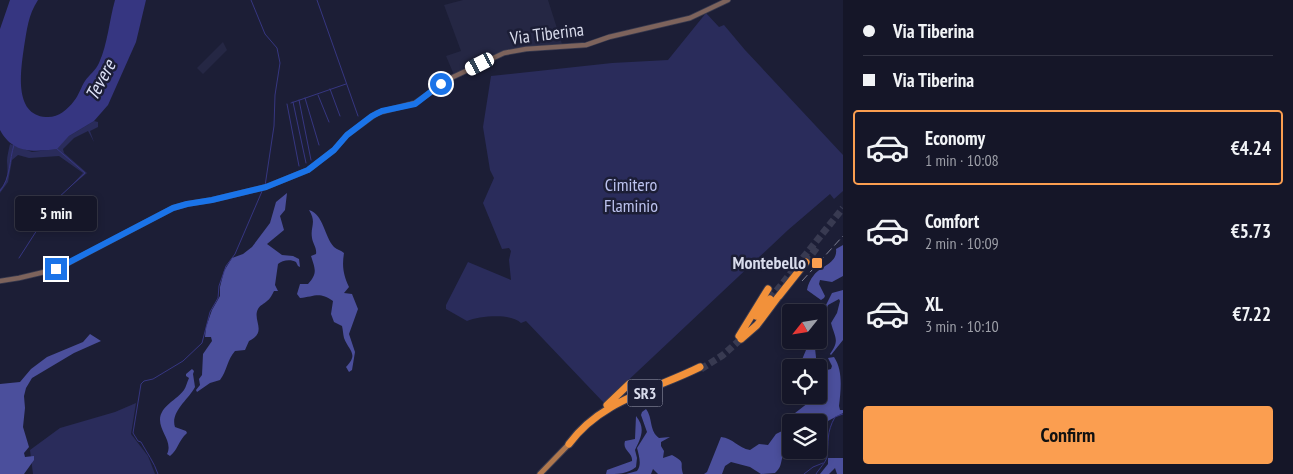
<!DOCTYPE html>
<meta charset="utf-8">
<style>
body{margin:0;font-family:"PT Sans Narrow",sans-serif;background:#222334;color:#f1f3f6;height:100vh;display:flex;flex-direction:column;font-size:19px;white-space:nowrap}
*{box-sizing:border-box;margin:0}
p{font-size:16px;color:#9d9fa8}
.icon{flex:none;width:28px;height:28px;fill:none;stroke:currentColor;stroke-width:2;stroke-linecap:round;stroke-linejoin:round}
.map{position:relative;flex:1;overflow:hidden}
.panel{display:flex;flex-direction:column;background:#151628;width:450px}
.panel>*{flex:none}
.banner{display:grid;align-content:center;height:110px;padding:0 20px;background:#151628}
.needle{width:32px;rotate:240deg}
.tools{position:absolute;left:782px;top:304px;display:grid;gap:10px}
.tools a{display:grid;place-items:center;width:45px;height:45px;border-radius:5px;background:#151628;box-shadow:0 2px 8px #0003,0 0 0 1px #343545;font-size:25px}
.end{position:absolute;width:22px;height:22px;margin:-11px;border:6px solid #1a73e8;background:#fff;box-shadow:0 0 0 2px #fff}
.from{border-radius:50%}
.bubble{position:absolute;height:35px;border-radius:5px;background:#151628;box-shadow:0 2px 8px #0003,0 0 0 1px #343545;font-size:16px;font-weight:600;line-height:35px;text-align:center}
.car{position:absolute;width:15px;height:30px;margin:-15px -8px;border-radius:6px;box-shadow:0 0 4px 1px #0007;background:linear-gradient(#fff 24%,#345 0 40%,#fff 0 76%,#345 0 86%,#fff 0)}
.banner b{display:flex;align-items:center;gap:18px;height:48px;font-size:19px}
.banner b+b{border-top:1px solid #343545}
.banner i{width:12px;height:12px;background:#f1f3f6}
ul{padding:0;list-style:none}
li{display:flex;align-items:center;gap:15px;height:75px;margin:0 10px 8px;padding:0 10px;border:2px solid transparent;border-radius:5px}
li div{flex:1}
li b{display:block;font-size:19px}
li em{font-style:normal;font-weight:600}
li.current{border-color:#fb9e50}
li>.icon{width:45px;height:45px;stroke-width:1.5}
.action{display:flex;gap:10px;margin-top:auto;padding:10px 20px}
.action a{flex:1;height:58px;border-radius:5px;background:#fb9e50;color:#111;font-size:20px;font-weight:600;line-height:58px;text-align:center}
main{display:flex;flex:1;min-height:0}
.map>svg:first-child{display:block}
.built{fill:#252744}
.green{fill:#2a2c5b}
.forest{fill:#4b4f9c}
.water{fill:#363681}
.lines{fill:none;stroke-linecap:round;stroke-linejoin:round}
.stream{stroke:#363681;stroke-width:1}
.highway-tunnel{stroke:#383a51;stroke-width:7;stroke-dasharray:7 3.5;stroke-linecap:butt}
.secondary-casing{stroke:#393a4e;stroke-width:6}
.primary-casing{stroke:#393a4e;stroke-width:7}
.highway-casing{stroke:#393a4e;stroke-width:9}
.secondary{stroke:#7d635c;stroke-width:4.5}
.primary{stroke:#af774d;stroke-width:5}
.highway{stroke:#f2913a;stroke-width:7}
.rail{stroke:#7e8094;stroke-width:1;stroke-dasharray:8 4;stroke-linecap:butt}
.route{stroke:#1a73e8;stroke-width:6}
.poi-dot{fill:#fb9e50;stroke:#1c1e36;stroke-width:2}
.labels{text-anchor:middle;stroke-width:5;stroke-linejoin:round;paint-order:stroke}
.shield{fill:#1c1e36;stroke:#a0a3b5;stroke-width:1}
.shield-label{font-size:16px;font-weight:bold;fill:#d9dcec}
.street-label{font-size:18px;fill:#d9dcec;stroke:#1c1e36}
.park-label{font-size:18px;fill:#bcc2ee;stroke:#1c1e36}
.poi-label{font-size:18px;font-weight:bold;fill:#d9dcec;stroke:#1c1e36;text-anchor:end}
.water-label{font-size:19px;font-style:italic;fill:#dfe3f9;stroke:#1c1e36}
</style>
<main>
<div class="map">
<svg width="843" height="474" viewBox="0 0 843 474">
<rect width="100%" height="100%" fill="#1c1e36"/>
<path class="built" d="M 463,0 L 548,0 L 562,44 L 560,46 L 523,47 L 503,52 L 454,75 L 446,56 L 461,51 L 444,5 Z
M 223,42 L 227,50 L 203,74 L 197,68 Z"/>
<path class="green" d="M 706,13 L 719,27 L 724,25 L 745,50 L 843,155 L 843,191 L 834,199 L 830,194 L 788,230 L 604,403 L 526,321 L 521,323 C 511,313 480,316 467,321 L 446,309 L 446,305 L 468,262 L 511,280 L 509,260 L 511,251 L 509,248 L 502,249 L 483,203 L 494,178 L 490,170 L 483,127 L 491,76 L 612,63 L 668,60 Z
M 94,121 L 98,122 L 98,127 L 90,131 L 94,142 L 88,131 L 74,138 L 63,149 L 64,153 L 87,173 L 70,187 L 83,173 L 59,156 L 29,158 L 18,155 L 12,160 L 8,182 L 0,193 L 0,189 C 8,181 8,172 7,161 C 7,156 9,149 10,144 L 32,152 L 56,149 L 69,136 Z
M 136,403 L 131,434 L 148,456 L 155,474 L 33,474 L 30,450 L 60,428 L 115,412 Z"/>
<path class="forest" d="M 287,193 L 285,210 L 280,216 L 284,230 L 267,244 L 282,255 L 293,256 L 299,259 L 300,267 L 298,266 L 296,262 C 291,259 282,260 278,264 L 275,285 L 278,291 L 274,291 C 272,295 270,299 267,301 C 264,304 260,305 258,309 C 252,320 268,332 249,341 L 245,350 L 235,351 C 227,360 227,371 220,380 L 210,383 L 197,392 L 196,390 L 200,385 L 199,379 L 202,375 L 203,354 L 212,341 L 211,337 L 205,337 L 206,327 L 212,310 L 220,296 L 220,287 L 224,271 L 232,258 L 243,254 L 252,247 L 270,223 L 276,202 Z
M 309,210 C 324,215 324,236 334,247 C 337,250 341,250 344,253 C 342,266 343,274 349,287 L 344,293 L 352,294 L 358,309 L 349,334 L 355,352 L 352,370 L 349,372 L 346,367 C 359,354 349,351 344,338 C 343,334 343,330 342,326 L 334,322 L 331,314 L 333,301 C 319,291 314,297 300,298 L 297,294 L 300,284 L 308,284 C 318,273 315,269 311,256 L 316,254 C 317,248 313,244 312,238 C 310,226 317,223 309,210 Z
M 843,245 L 843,276 L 832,282 L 820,280 L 819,284 L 825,296 L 824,298 L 821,300 L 807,290 C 808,284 810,280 814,275 C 821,266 838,263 836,249 Z
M 843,290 L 843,340 L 831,355 L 830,354 C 840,340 835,338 831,323 L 837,313 L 840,301 L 839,299 L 828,305 L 826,311 L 824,309 L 832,293 Z
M 90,334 L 101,341 L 74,353 L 32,378 L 26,388 L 24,396 L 25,408 L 23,427 L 29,447 L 24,453 L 25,457 L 34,456 L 34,460 L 24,474 L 0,474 L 0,384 L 20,382 L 31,369 L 47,357 L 83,342 Z
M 806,340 L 817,340 L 815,348 L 817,367 L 806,367 L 801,362 L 806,350 Z
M 834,357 C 843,370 841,389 839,406 L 840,410 L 843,410 L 843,413 L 826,422 L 826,430 L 825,432 L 819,427 L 819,422 L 791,422 L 791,448 C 776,459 786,463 775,473 L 761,474 L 750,467 L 731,462 L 725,466 L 722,474 L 704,474 L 707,472 L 721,437 C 733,438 738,448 750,450 L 759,444 L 768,445 L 776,434 L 786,429 L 795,413 L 808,403 L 807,395 L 819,395 L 819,372 L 831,369 L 832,366 L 828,358 Z
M 192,369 L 194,371 L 193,374 L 195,387 C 189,399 170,412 175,427 L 186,431 L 187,433 C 178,441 178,450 170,456 L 167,454 C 173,442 160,432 160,420 C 160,406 177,400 184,390 C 186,387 187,382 189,378 L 186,376 L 186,374 Z
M 646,409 C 653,418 649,431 659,438 L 670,437 L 661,442 L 661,446 L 664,451 L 663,458 L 672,455 C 687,464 679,461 683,474 L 658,474 L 653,469 L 651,474 L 626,474 L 637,471 C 642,465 639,456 637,448 L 647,432 L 641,415 L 642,412 Z
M 636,416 C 646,428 641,438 635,450 L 637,458 L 636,467 C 628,474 617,474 606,474 L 607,470 L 632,461 C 633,452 622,451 625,441 L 635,439 Z
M 828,458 L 843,458 L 843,474 L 837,474 L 835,468 L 829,474 L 820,474 L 828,464 Z"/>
<path class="water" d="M 10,0 L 38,0 C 28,15 27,30 24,47 C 21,69 13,115 46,117 C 58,118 67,110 74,101 C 79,95 81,87 85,81 C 89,75 96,70 99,63 C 108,43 109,21 115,0 L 146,0 L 136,42 L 108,105 L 94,121 L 69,136 L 57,149 C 33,152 13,154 0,130 L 0,29 Z"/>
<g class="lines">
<path class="stream" d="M 251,0 L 265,34 L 277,48 L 280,63 L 275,95 L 274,126 L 265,186
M 317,0 L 358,116
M 330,89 L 340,116
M 318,95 L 329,122
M 305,98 L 319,145
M 299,100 L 311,160
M 293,102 L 306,163
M 291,103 L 346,84
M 287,104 L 299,166
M 0,191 C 11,178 9,160 14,145
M 19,258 L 57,199 L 85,173 L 56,148
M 158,474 C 154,462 147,453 141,442 L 138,441 L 133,433 L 141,384 L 144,381 L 153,379 L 183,361 L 202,343 L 210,312 L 218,298 L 219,286 L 226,266 L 235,254 L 263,189
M 804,474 L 813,467 L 823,463
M 816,474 C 819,469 826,462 827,457 C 829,441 826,433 835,417 L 843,414"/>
<path class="highway-tunnel" d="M 806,262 L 818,246
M 770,299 L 843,208
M 701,369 L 723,355 L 741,339"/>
<defs>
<path id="secondary" d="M 0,281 L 19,278 L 57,269 L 173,208 L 187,204 L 212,200 L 266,187 L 308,170 L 334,150 L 347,135 L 377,113 L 415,103 L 453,77 L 504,53 L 526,49 L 586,45 L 609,37 L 690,18 L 728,0"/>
<path id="primary" d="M 540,474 L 569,444"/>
<path id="highway" d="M 779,296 L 806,262
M 756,316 L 770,299
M 739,336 L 768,289
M 741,339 L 757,325 L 778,297
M 607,405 L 629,384 L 631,391 L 639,389
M 569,444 C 601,400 654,390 700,367"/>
</defs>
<use href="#secondary" class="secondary-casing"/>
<use href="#primary" class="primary-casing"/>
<use href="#highway" class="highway-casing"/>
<use href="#secondary" class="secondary"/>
<use href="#primary" class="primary"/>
<use href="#highway" class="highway"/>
<path class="rail" d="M 802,281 L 843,236"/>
</g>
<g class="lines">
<path class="route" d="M 56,269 L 173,208 L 187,204 L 212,200 L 266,187 L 308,170 L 334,150 L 347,135 L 372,116 L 382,111 L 415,104 L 441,84"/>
</g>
<rect class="poi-dot" x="811" y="257" width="12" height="12" rx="2.5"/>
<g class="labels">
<rect class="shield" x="627.5" y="379.5" width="35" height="27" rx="4"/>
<g class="shield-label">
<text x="645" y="399">SR3</text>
</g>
<g class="street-label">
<text transform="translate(547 34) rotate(-7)" y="6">Via Tiberina</text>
</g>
<g class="park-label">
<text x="631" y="191">Cimitero<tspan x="631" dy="21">Flaminio</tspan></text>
</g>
<g class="poi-label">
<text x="806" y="269">Montebello</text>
</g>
<g class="water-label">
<text transform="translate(100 80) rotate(-62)" y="7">Tevere</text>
</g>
</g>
</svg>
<div class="tools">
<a><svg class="needle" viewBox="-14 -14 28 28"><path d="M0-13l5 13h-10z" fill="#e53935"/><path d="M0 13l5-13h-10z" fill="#9d9fa8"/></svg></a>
<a><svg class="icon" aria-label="locate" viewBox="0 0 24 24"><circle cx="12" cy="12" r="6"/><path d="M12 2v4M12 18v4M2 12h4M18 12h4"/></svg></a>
<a><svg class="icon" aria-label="layers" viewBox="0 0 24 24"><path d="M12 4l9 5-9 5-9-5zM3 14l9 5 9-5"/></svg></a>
</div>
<i class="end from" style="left:441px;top:84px"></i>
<i class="end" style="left:56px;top:269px"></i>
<div class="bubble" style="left:15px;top:196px;width:82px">5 min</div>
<i class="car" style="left:480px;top:64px;rotate:243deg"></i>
</div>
<section class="panel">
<div class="banner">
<b><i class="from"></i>Via Tiberina</b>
<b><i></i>Via Tiberina</b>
</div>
<ul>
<li class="current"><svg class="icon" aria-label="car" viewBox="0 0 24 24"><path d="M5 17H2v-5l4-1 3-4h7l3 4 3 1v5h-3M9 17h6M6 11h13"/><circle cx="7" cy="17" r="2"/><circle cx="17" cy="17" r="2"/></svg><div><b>Economy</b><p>1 min · 10:08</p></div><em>€4.24</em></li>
<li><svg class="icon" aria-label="car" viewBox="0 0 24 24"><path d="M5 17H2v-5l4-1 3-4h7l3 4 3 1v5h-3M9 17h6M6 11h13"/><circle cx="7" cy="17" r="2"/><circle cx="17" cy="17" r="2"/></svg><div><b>Comfort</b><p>2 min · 10:09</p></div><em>€5.73</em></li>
<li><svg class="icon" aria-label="car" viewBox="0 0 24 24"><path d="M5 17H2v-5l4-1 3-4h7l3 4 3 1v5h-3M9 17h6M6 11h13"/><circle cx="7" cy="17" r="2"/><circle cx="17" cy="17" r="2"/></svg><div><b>XL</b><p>3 min · 10:10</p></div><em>€7.22</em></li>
</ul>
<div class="action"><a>Confirm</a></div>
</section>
</main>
